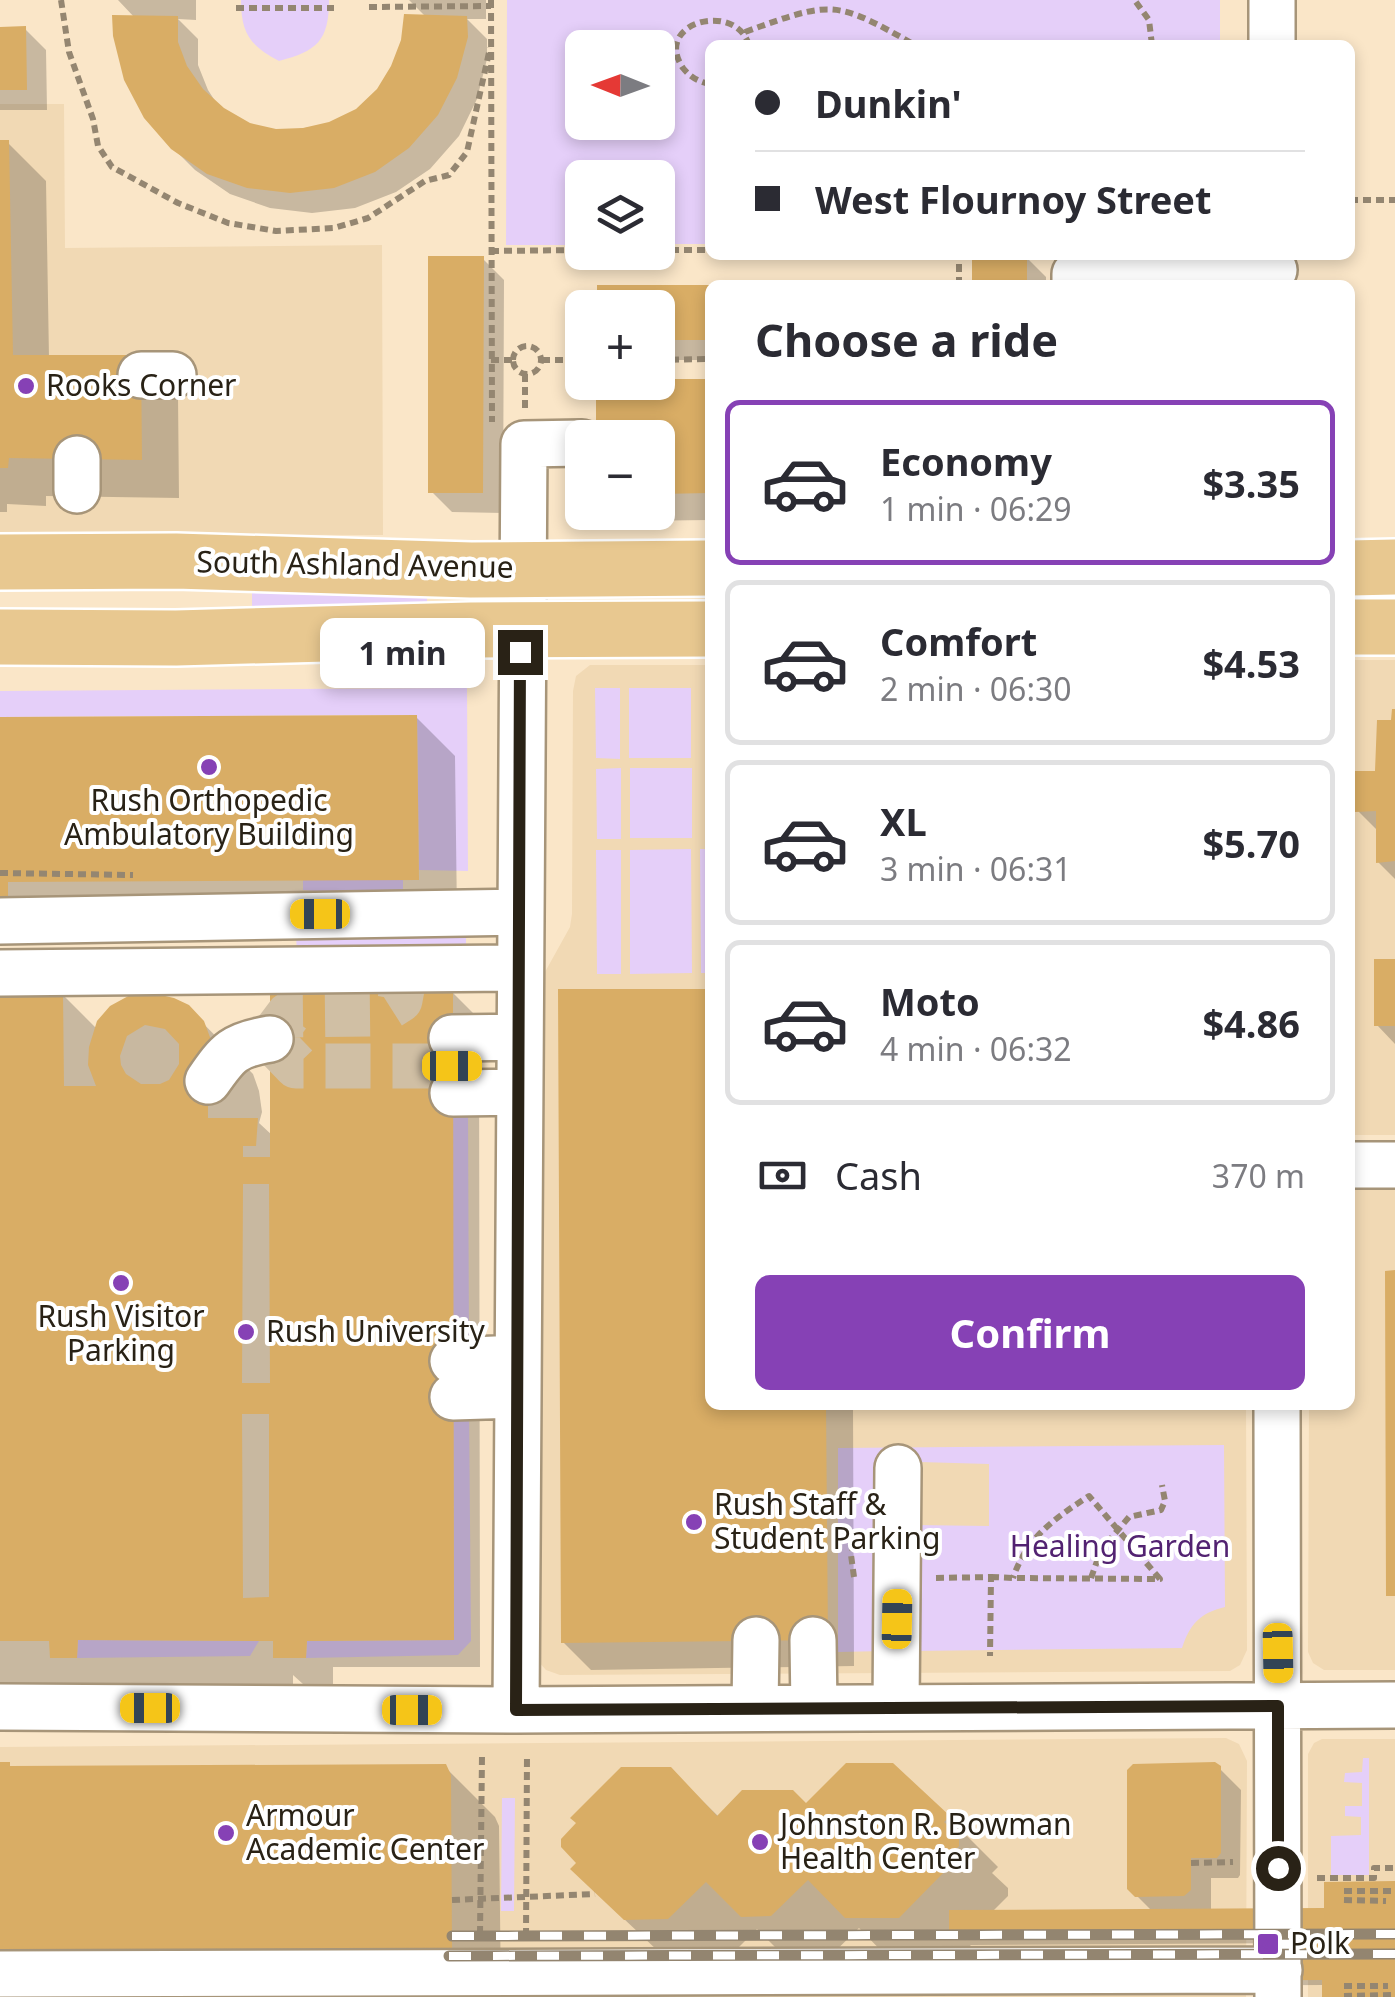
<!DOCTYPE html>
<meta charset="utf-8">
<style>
body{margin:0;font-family:"Noto Sans",sans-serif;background:#f2f2f3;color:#2b2b33;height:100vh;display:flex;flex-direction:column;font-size:38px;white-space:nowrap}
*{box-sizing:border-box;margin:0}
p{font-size:32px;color:#7c7c81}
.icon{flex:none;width:55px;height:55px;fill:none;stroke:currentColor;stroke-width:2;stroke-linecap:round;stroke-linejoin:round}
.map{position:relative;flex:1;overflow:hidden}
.side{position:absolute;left:705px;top:280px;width:650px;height:1130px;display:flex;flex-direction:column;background:#fff;border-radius:15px;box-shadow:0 5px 15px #0003}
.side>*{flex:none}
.top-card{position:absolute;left:705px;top:40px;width:650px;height:220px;border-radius:15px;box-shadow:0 5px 15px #0003;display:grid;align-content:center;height:220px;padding:0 50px;background:#fff}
.needle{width:65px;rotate:271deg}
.tools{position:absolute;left:565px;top:30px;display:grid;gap:20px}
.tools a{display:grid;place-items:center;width:110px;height:110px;border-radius:15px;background:#fff;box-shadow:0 5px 15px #0003;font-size:50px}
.end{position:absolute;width:45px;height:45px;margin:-22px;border:12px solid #292216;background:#fff;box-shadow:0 0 0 5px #fff}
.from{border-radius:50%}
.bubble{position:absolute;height:70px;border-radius:15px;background:#fff;box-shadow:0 5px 15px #0003;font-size:32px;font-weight:700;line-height:70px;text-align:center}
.car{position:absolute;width:30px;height:60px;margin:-30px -15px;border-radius:12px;box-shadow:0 0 8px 2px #0007;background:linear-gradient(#f5c518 24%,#345 0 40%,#f5c518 0 76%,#345 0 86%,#f5c518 0)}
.top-card b{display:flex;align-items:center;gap:35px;height:95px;font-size:38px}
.top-card b+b{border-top:2px solid #e1e1e2}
.top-card i{width:25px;height:25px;background:#2b2b33}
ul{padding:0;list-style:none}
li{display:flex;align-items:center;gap:30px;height:165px;margin:0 20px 15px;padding:0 30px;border:5px solid #e1e1e2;border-radius:15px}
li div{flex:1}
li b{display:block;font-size:38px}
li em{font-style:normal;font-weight:700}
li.selected{border-color:#8641b5}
li>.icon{width:90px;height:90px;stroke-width:1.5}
h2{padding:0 50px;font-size:45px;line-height:120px}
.pay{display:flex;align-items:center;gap:25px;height:110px;padding:0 50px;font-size:38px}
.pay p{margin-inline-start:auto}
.button{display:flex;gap:20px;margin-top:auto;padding:20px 50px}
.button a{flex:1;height:115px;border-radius:15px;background:#8641b5;color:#fff;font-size:40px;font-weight:700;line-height:115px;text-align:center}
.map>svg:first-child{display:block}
.built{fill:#f1d9b4}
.green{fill:#e5cff9;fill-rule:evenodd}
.shadow{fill:#0003;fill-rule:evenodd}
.building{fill:#d9ad65;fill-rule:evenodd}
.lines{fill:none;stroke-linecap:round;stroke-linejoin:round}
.minor-tunnel{stroke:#d0bfa4;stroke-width:45;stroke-dasharray:45 22;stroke-linecap:butt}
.minor-casing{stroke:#a79579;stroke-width:50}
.major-casing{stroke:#fff;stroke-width:60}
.path{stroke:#948671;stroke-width:6;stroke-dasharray:8 5;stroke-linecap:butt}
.minor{stroke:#fff;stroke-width:45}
.major{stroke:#e8c890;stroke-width:55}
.rail-casing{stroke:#938570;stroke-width:11}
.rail{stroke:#fff;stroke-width:8;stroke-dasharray:22;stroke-linecap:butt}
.path-bridge{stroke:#948671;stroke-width:6;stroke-dasharray:8 5;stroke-linecap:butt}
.route{stroke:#292216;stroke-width:12}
.poi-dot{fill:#8641b5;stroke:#fff;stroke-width:4}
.labels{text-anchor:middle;stroke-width:8;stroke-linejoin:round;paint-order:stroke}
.poi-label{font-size:30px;fill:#292216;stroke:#fff;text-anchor:start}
.street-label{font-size:30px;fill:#292216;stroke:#fff}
.park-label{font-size:30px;fill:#522271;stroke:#fff}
</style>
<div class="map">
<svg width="1395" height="1997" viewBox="0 0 1395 1997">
<rect width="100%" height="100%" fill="#fae6c8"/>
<path class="built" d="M 0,104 L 64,104 L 65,248 L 382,245 L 383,535 L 0,534 Z
M 1350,660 L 1395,660 L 1395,1135 L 1350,1135 Z
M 590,665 L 710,665 L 710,1405 L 1246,1405 L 1247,1650 L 1240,1665 L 1230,1671 L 560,1675 L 546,1670 L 538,1661 L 535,990 L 570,927 L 572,914 L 573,691 L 576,676 Z
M 1350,1189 L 1395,1189 L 1395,1670 L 1324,1670 L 1313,1663 L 1308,1652 L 1309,1405 L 1350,1405 Z
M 1226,1738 L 1239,1744 L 1247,1761 L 1246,1997 L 0,1997 L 0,1747 Z
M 1322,1739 L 1395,1739 L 1395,1997 L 1308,1997 L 1308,1754 L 1314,1743 Z"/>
<path class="green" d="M 241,0 L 329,0 C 329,41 317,51 279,61 C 250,46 241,33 241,0 Z
M 507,0 L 1220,0 L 1220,45 L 710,45 L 710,244 L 658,244 L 658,178 L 582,178 L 582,245 L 506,245 ZM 582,48 L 658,48 L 658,122 L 582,122 Z
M 427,591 L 427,608 L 252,608 L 252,592 Z
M 467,688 L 468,871 L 419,870 L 417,715 L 0,717 L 0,691 Z
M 595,688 L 620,688 L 620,759 L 596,758 Z
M 629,688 L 691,688 L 691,758 L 629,758 Z
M 621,768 L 621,839 L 597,839 L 596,769 Z
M 630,768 L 692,768 L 692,838 L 630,838 Z
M 691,849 L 692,973 L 630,974 L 630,850 Z
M 700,849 L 710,849 L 710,973 L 701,973 Z
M 596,850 L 621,850 L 621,974 L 597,974 Z
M 303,880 L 403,880 L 403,904 L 316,898 L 314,891 L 303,890 Z
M 466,931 L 466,952 L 297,950 L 296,938 Z
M 453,1111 L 468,1111 L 469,1349 L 453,1348 Z
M 469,1403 L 471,1641 L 458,1655 L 306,1658 L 307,1641 L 454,1640 L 453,1404 Z
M 1224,1445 L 1225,1607 C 1200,1613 1190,1624 1182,1648 L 913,1651 L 914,1525 L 989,1526 L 989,1464 L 885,1461 L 885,1651 L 838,1652 L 838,1448 Z
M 78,1640 L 259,1641 L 250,1656 L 77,1658 Z
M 1363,1758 L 1369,1758 L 1369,1875 L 1331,1875 L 1331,1836 L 1361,1835 L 1361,1817 L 1345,1816 L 1345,1806 L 1362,1806 L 1362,1783 L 1344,1782 L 1345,1773 L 1362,1772 Z
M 502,1798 L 515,1798 L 514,1911 L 501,1911 Z"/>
<path class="shadow" d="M 118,0 L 196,0 L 196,20 L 178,19 L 198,39 L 198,65 L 208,90 L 219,107 L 250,126 L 279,132 L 330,124 L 361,108 L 381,88 L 426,17 L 409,0 L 486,0 L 486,19 L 467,19 L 487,39 L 487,59 L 477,99 L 459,136 L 430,169 L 396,192 L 355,208 L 312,213 L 270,208 L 230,194 L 195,170 L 172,147 L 135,18 Z
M 0,29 L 25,29 L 46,50 L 47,110 L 0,110 Z
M 0,143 L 8,143 L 46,181 L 49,358 L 140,358 L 178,396 L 179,498 L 46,496 L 46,506 L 7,504 L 7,512 L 0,512 Z
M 1025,256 L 1046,277 L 1046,285 L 975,285 Z
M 483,259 L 504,280 L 503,513 L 452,512 L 431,491 Z
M 710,287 L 710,360 L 658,360 L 658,308 Z
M 710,381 L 710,520 L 627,521 L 618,512 L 658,512 L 658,382 Z
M 1395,710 L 1395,879 L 1378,862 L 1378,831 L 1358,811 L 1378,774 Z
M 416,717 L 455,756 L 457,917 L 0,919 L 0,719 Z
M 1395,961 L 1395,1044 L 1377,1025 Z
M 710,991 L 710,1405 L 853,1405 L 854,1666 L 591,1670 L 563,1642 Z
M 452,992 L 479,1019 L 480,1667 L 333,1667 L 333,1685 L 303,1684 L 293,1675 L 293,1689 L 0,1689 L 0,994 L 62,994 L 97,1029 L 187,1007 L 253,1074 L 259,1091 L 262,1112 L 259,1123 L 273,1136 Z
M 0,1765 L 13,1768 L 445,1767 L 495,1817 L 499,1826 L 501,1997 L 0,1997 Z
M 1217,1766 L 1241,1790 L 1240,1875 L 1238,1878 L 1211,1878 L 1211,1911 L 1330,1911 L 1395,1887 L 1395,1997 L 1325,1997 L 1325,1985 L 959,1987 L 897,1967 L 859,1928 L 821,1965 L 793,1965 L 757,1929 L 718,1968 L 676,1968 L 623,1918 L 670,1769 L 719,1817 L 806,1806 L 948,1817 L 998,1867 L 992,1873 L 1008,1888 L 1008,1896 L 992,1912 L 1152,1911 L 1129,1888 ZM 1293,1943 L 1293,1954 L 960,1955 L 971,1945 Z"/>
<path class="building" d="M 404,14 L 467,16 L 468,37 L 457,78 L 438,115 L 409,148 L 375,172 L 334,188 L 290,193 L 247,188 L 207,174 L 171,149 L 144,118 L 124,80 L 113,36 L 112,15 L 178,16 L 178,42 L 187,66 L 203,89 L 224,108 L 250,123 L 276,129 L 303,128 L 329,122 L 356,109 L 377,89 L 391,66 L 401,40 Z
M 26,26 L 27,90 L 0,90 L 0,27 Z
M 0,140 L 9,140 L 13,355 L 141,355 L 142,460 L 9,458 L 8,468 L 0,468 Z
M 972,255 L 1027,255 L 1027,285 L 972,285 Z
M 428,256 L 484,256 L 483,493 L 428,493 Z
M 597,285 L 710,285 L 710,340 L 658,340 L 658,308 L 597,308 Z
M 658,379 L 710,379 L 710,493 L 658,494 L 658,438 L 596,438 L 596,382 L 658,382 Z
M 1392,709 L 1395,709 L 1395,861 L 1376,863 L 1376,811 L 1355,812 L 1355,771 L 1375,771 L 1377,720 L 1391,720 Z
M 417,715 L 419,880 L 8,882 L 8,901 L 0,901 L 0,717 Z
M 1374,959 L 1395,959 L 1395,1026 L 1374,1026 Z
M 453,989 L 454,1640 L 307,1641 L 306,1658 L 273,1658 L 273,1641 L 78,1640 L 77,1658 L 50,1658 L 49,1641 L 0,1641 L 0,991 L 63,992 L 64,1086 L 96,1086 L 88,1065 L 89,1047 L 97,1021 L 110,1006 L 132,994 L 152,993 L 174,998 L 189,1005 L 204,1021 L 211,1040 L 213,1061 L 208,1081 L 208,1118 L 258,1118 L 256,1146 L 243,1146 L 243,1157 L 270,1157 L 270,990 ZM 145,1025 L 165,1029 L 179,1044 L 179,1064 L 169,1080 L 160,1084 L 141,1084 L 126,1074 L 121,1065 L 120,1056 L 127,1036 ZM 243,1184 L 269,1184 L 270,1383 L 242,1383 ZM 242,1414 L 269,1414 L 269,1597 L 243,1598 Z
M 558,989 L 710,989 L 710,1405 L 826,1405 L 828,1640 L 561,1643 Z
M 1395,1270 L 1395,1596 L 1386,1596 L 1385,1271 Z
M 0,1762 L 10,1762 L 10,1766 L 446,1764 L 451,1775 L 452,1951 L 441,1959 L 441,1997 L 404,1997 L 406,1994 L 325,1960 L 324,1997 L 281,1997 L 281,1960 L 129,1959 L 129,1997 L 87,1997 L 86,1961 L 0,1961 Z
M 1215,1762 L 1221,1766 L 1221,1853 L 1217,1858 L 1191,1858 L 1191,1890 L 1184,1896 L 1135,1897 L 1127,1889 L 1127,1770 L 1133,1764 Z
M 846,1763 L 893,1763 L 950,1816 L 944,1822 L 959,1836 L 959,1846 L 944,1861 L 949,1867 L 899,1918 L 845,1918 L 808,1880 L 771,1916 L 741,1917 L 706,1882 L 668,1919 L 624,1920 L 570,1869 L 576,1863 L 561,1847 L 561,1839 L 576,1823 L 570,1818 L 621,1767 L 671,1767 L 717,1816 L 742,1790 L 793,1790 L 806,1803 Z
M 1395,1881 L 1395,1997 L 1322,1997 L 1322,1980 L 950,1981 L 1290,1951 L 1290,1937 L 949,1939 L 949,1910 L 1324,1908 L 1324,1882 Z"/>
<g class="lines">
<path class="minor-tunnel" d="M 270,1039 L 296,1066 L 453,1066
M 270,1039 L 288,1015 L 378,1014 L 400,1000 L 402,989"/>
<defs>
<path id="minor" d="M 1272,0 L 1272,45
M 1075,285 L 1075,274 L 1274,270
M 141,375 L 173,375
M 77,459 L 77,490
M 0,921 L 520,912
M 0,973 L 519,968
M 452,1038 L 519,1037
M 208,1081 C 228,1052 234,1045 270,1039
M 453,1093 L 519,1092
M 1350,1165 L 1395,1165
M 453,1361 L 518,1358
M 453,1397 L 517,1395
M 1277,1405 L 1278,1997
M 813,1640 L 814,1708
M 0,1707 L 516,1710 L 1395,1705
M 755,1708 L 756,1640
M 896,1708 L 898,1468
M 516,1710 L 524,444 L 582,443
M 0,1974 L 1279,1970"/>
<path id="major" d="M 0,562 L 176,561 L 471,570 L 710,568
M 1350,568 L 1395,567
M 1350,627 L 1395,627
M 0,637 L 176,638 L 471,630 L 710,629"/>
</defs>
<use href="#minor" class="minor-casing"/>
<use href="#major" class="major-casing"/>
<path class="path" d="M 61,0 L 69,52 L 93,119 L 98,146 L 112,167 L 178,203 L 228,223 L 276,231 L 334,228 L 368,218 L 425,181 L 449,175 L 467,152 L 490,48
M 491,0 L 492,422
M 1136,2 L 1149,20 L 1152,45
M 369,7 L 491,6
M 236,8 L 334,8
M 745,32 C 833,0 835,0 915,45
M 710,84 C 699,82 690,77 683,68 C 652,23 735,0 749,45
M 1350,200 L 1395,200
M 658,250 L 710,250
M 491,251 L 582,250
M 959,285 L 959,255
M513 360a14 14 0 1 1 28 0a14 14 0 1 1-28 0Z
M 491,360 L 513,360
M 542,360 L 582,360
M 658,360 L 710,359
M 525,408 L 525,374
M 0,873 L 133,875
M 854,1577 L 851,1555 L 855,1540
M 991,1577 L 1013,1578 L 1160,1579 L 1089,1496 C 1054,1519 1027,1537 1013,1578
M 936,1578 L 991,1577 L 990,1656
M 1091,1578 L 1101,1550 L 1129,1517 L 1161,1510 L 1165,1501 L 1162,1485
M 1191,1863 L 1233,1862
M 1317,1878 L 1374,1878 L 1374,1868 L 1395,1868
M 1344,1891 L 1393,1891
M 1344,1900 L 1386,1901
M 480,1934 L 482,1755
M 526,1936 L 527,1755
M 1344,1986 L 1388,1986
M 1344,1996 L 1394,1995"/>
<use href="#minor" class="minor"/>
<use href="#major" class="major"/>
<defs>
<path id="rail" d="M 452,1936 L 1395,1934
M 449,1956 L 1395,1954"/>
</defs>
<use href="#rail" class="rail-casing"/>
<use href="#rail" class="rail"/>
<path class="path-bridge" d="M 452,1900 L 595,1894"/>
</g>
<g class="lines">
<path class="route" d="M 520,652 L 516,1710 L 1278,1706 L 1278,1868"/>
</g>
<g class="poi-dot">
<circle cx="26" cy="386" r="10"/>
<circle cx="209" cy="767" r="10"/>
<circle cx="121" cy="1283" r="10"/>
<circle cx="246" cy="1332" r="10"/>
<circle cx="694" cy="1522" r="10"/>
<circle cx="226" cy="1833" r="10"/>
<circle cx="760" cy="1842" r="10"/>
<rect x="1256" y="1932" width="24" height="24" rx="5"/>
</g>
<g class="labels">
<g class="poi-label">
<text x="46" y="396">Rooks Corner</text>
<text x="209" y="811" text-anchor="middle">Rush Orthopedic<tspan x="209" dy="34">Ambulatory Building</tspan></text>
<text x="121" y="1327" text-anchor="middle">Rush Visitor<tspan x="121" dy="34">Parking</tspan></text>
<text x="266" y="1342">Rush University</text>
<text x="714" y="1515">Rush Staff &amp;<tspan x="714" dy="34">Student Parking</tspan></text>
<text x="246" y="1826">Armour<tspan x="246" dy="34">Academic Center</tspan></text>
<text x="780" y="1835">Johnston R. Bowman<tspan x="780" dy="34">Health Center</tspan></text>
<text x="1290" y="1954">Polk</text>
</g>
<g class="street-label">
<text transform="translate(355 565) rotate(1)" y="10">South Ashland Avenue</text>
</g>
<g class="park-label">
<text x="1120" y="1557">Healing Garden</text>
</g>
</g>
</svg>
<div class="tools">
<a><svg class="needle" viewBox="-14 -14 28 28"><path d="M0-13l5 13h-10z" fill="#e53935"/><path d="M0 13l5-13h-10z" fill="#7c7c81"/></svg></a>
<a><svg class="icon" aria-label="layers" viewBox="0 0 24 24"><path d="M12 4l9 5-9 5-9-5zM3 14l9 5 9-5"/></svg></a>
<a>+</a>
<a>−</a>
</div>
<i class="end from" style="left:1278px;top:1868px"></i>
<i class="end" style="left:520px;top:652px"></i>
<div class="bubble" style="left:320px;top:618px;width:165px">1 min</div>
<i class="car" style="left:320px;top:914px;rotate:270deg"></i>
<i class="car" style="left:452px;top:1066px;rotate:90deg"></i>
<i class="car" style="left:897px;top:1619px;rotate:1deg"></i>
<i class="car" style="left:1278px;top:1653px;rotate:179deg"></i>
<i class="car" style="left:150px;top:1708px;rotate:270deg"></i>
<i class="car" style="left:412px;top:1710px;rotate:90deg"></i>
<div class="top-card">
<b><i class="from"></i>Dunkin'</b>
<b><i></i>West Flournoy Street</b>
</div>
<section class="side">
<h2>Choose a ride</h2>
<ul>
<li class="selected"><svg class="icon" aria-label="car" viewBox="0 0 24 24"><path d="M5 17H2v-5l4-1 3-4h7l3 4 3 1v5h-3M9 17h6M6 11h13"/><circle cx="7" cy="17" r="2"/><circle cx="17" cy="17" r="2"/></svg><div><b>Economy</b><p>1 min · 06:29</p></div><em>$3.35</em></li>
<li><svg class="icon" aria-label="car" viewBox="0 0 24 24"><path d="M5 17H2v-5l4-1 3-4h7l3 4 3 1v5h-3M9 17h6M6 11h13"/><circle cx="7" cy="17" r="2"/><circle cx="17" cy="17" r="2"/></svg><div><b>Comfort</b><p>2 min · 06:30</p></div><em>$4.53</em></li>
<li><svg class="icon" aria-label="car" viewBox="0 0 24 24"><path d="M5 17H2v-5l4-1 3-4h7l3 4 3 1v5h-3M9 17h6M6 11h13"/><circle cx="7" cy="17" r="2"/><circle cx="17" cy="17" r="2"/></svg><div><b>XL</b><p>3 min · 06:31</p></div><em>$5.70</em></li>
<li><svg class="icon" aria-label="car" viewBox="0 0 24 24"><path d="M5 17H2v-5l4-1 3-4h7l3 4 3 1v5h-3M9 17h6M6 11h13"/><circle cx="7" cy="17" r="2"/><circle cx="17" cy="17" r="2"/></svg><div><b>Moto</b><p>4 min · 06:32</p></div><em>$4.86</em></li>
</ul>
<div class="pay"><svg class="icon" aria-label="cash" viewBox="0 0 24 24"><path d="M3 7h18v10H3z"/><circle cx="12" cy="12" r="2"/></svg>Cash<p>370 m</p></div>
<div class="button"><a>Confirm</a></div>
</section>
</div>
